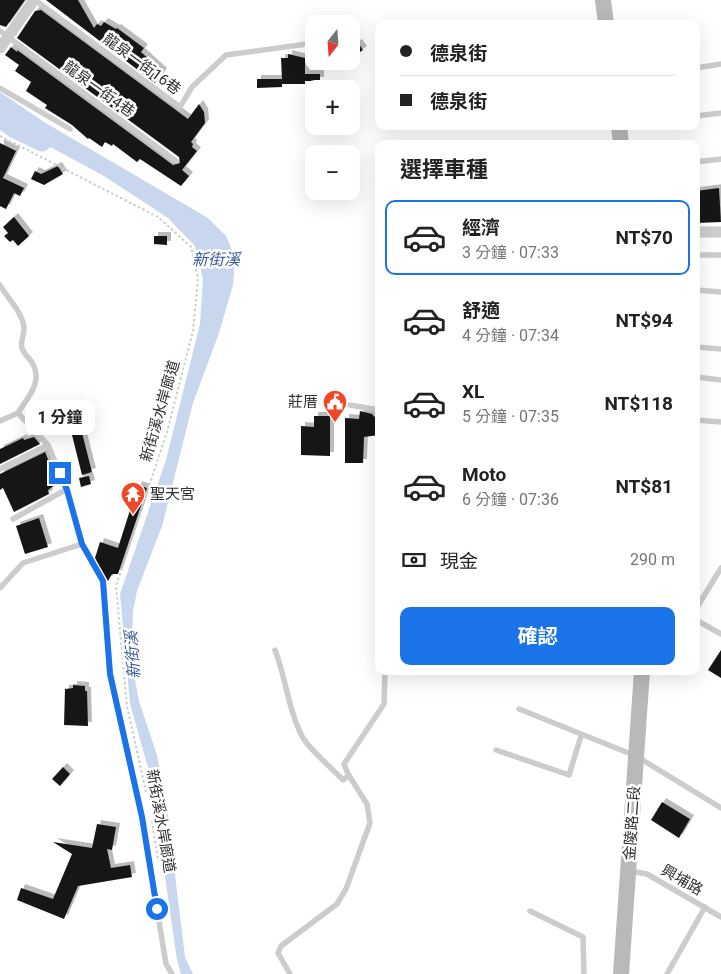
<!DOCTYPE html>
<html lang="zh-TW">
<meta charset="utf-8">
<style>
body{margin:0;font-family:Roboto,"Noto Sans TC",sans-serif;background:#f6f6f6;color:#222;height:100vh;display:flex;flex-direction:column;font-size:19px;white-space:nowrap}
*{box-sizing:border-box;margin:0}
p{font-size:16px;color:#767676}
.icon{flex:none;width:28px;height:28px;fill:none;stroke:currentColor;stroke-width:2;stroke-linecap:round;stroke-linejoin:round}
.map{position:relative;flex:1;overflow:hidden}
.panel{position:absolute;left:375px;top:140px;width:325px;height:535px;display:flex;flex-direction:column;background:#fff;border-radius:10px;box-shadow:0 5px 20px #0002}
.panel>*{flex:none}
.top-card{position:absolute;left:375px;top:20px;width:325px;height:110px;border-radius:10px;box-shadow:0 5px 20px #0002;display:grid;align-content:center;height:110px;padding:0 25px;background:#fff}
.needle{width:32px;rotate:197deg}
.buttons{position:absolute;left:305px;top:15px;display:grid;gap:10px}
.buttons a{display:grid;place-items:center;width:55px;height:55px;border-radius:10px;background:#fff;box-shadow:0 5px 20px #0002;font-size:25px}
.end{position:absolute;width:22px;height:22px;margin:-11px;border:6px solid #1a73e8;background:#fff;box-shadow:0 0 0 2px #fff}
.from{border-radius:50%}
.bubble{position:absolute;height:35px;border-radius:10px;background:#fff;box-shadow:0 5px 20px #0002;font-size:16px;font-weight:700;line-height:35px;text-align:center}
.top-card b{display:flex;align-items:center;gap:18px;height:48px;font-size:19px}
.top-card b+b{border-top:1px solid #e0e0e0}
.top-card i{width:12px;height:12px;background:#222}
ul{padding:0;list-style:none}
li{display:flex;align-items:center;gap:15px;height:75px;margin:0 10px 8px;padding:0 15px;border:2px solid transparent;border-radius:10px}
li div{flex:1}
li b{display:block;font-size:19px}
li em{font-style:normal;font-weight:700}
li.active{border-color:#1a73e8}
li>.icon{width:45px;height:45px;stroke-width:1.5}
h2{padding:0 25px;font-size:22px;line-height:60px}
.pay{display:flex;align-items:center;gap:12px;height:55px;padding:0 25px;font-size:19px}
.pay p{margin-inline-start:auto}
.action{display:flex;gap:10px;margin-top:auto;padding:10px 25px}
.action a{flex:1;height:58px;border-radius:10px;background:#1a73e8;color:#fff;font-size:20px;font-weight:700;line-height:58px;text-align:center}
.map>svg:first-child{display:block}
.water{fill:#c8d6ee}
.lines{fill:none;stroke-linecap:round;stroke-linejoin:round}
.river{stroke:#c8d6ee;stroke-width:19}
.building{fill:#161616;filter:url(#shadow)}
.path{stroke:#ccc;stroke-width:2;stroke-dasharray:2.5 2.5;stroke-linecap:butt}
.service{stroke:#ccc;stroke-width:5.5}
.minor{stroke:#ccc;stroke-width:11}
.secondary{stroke:#b9b9b9;stroke-width:16}
.route{stroke:#1a73e8;stroke-width:6}
.labels{text-anchor:middle;stroke-width:5;stroke-linejoin:round;paint-order:stroke}
.street-label{font-size:15px;fill:#2f2f2f;stroke:#fff}
.poi-label{font-size:15px;fill:#2f2f2f;stroke:#fff;text-anchor:end}
.water-label{font-size:16px;font-style:italic;fill:#385c97;stroke:#fff}
</style>
<div class="map">
<svg width="721" height="974" viewBox="0 0 721 974">
<defs>
<filter id="shadow"><feDropShadow dx="4" dy="-4" stdDeviation="0" flood-color="#0004"/></filter>
</defs>
<rect width="100%" height="100%" fill="#fff"/>
<path class="water" d="M 0,92 L 44,122 L 208,218 L 226,236 L 235,257 L 233,285 L 219,333 L 193,403 L 162,526 L 137,591 L 133,611 L 132,638 L 134,675 L 139,701 L 157,755 L 166,801 L 185,957 L 193,974 L 181,974 L 177,960 L 154,799 L 153,777 L 147,764 L 130,704 L 120,594 L 166,460 L 200,324 L 203,279 L 195,246 L 168,218 L 104,176 L 0,120 Z"/>
<g class="lines">
<path class="river" d="M 0,118 L 15,129 L 42,142"/>
</g>
<path class="building" d="M 0,0 L 25,0 L 6,27 L 0,25 Z
M 46,0 L 78,0 L 94,28 L 97,24 L 101,26 L 104,22 L 116,29 L 117,28 L 144,48 L 141,52 L 163,72 L 155,83 Z
M 41,10 L 188,119 L 199,104 L 204,112 L 205,123 L 191,142 L 193,144 L 192,147 L 197,151 L 182,170 L 189,176 L 181,186 L 140,159 L 137,162 L 113,144 L 112,146 L 105,142 L 102,147 L 89,138 L 88,139 L 72,125 L 45,108 L 47,105 L 26,91 L 31,82 L 15,71 L 19,65 L 5,55 L 11,47 L 17,52 L 17,50 L 173,165 L 180,163 L 179,157 L 17,38 L 35,11 Z
M 358,43 L 363,50 L 351,58 L 351,47 Z
M 288,54 L 305,58 L 305,74 L 320,74 L 320,81 L 305,81 L 305,84 L 282,84 L 282,87 L 257,88 L 257,79 L 282,79 L 281,58 L 288,58 Z
M 0,143 L 16,151 L 3,178 L 24,188 L 20,196 L 14,193 L 6,209 L 0,206 Z
M 58,166 L 63,174 L 44,185 L 31,179 L 35,171 L 41,174 Z
M 719,188 L 721,222 L 696,223 L 696,191 Z
M 14,217 L 29,236 L 18,246 L 13,240 L 10,242 L 4,236 L 8,233 L 3,227 Z
M 154,236 L 167,236 L 167,245 L 154,244 Z
M 360,411 L 372,414 L 378,421 L 379,435 L 364,437 L 363,463 L 345,463 L 345,418 L 359,419 Z
M 314,416 L 330,416 L 330,456 L 301,455 L 301,426 L 314,427 Z
M 81,429 L 92,472 L 82,475 L 71,431 Z
M 34,437 L 40,444 L 0,464 L 0,449 L 23,438 L 24,440 Z
M 45,452 L 58,483 L 48,490 L 49,494 L 14,512 L 3,488 L 0,490 L 0,474 Z
M 89,476 L 91,484 L 81,487 L 79,478 Z
M 138,485 L 147,488 L 118,574 L 112,574 L 108,581 L 95,558 L 100,542 L 118,548 Z
M 39,518 L 48,547 L 25,554 L 16,526 Z
M 721,650 L 721,678 L 708,670 Z
M 73,685 L 85,686 L 85,691 L 87,691 L 88,726 L 64,725 L 65,689 L 73,688 Z
M 63,767 L 70,774 L 60,786 L 52,779 Z
M 662,802 L 690,819 L 679,838 L 651,820 Z
M 97,824 L 116,827 L 112,850 L 107,849 L 111,868 L 130,865 L 132,877 L 78,886 L 64,919 L 17,900 L 21,888 L 53,899 L 72,854 L 53,842 L 92,848 Z"/>
<g class="lines">
<path class="path" d="M 0,136 L 158,217 L 191,247 L 198,279 L 193,331 L 167,432 L 116,586 L 127,706 L 146,792
M 152,821 L 158,861"/>
<path class="service" d="M 35,0 L 180,107 L 192,87 L 226,55 L 314,43
M 0,31 L 176,161
M 696,68 L 721,64
M 0,88 L 70,129
M 696,116 L 721,113
M 696,162 L 721,159
M 696,255 L 721,255
M 0,285 C 7,298 24,314 24,329 C 24,336 20,341 22,348 C 24,355 30,358 33,364 C 43,383 27,398 18,413
M 696,290 L 721,292
M 696,347 L 721,349
M 696,377 L 721,380
M 350,405 L 379,410
M 18,413 L 48,445 L 66,487 L 82,544 L 103,581 L 110,673 L 142,817 L 166,964 L 172,974
M 696,420 L 721,422
M 0,421 L 18,413
M 0,469 L 48,445
M 13,519 L 67,489
M 0,588 L 23,563 L 82,544
M 696,609 L 721,568
M 696,620 L 721,634
M 275,650 C 286,678 288,710 303,738 C 311,751 332,768 343,780 L 349,775
M 519,709 L 636,756 L 721,808
M 496,750 L 569,775 L 581,736
M 630,871 L 647,874 L 721,917
M 530,911 L 583,937 L 584,974
M 290,974 L 278,953 L 281,946 L 337,904 L 346,889 L 370,823 L 367,804 L 348,774 L 344,764 L 384,704 L 385,671
M 667,974 L 705,907"/>
<path class="minor" d="M 0,48 L 34,0
M 696,232 L 721,232"/>
<path class="secondary" d="M 603,0 L 606,24
M 619,126 L 621,144
M 621,974 L 642,671"/>
</g>
<g class="lines">
<path class="route" d="M 60,473 L 67,490 L 82,544 L 103,581 L 110,674 L 142,817 L 157,909"/>
</g>
<defs>
<symbol id="civic-pin" viewBox="-11 -11 22 30"><path d="M0 17L-7.5 6A9.5 9.5 0 1 1 7.5 6Z" fill="#ef4829" stroke="#fff"/><path d="M-.6-6.5H3V-4.5H.6V-3L4-1V1h2V6H-6V1h2V-1L-.6-3ZM-1.2 2.5V6h2.4V2.5Z" fill="#fff"/></symbol>
<symbol id="temple-pin" viewBox="-11 -11 22 30"><path d="M0 17L-7.5 6A9.5 9.5 0 1 1 7.5 6Z" fill="#ef4829" stroke="#fff"/><path d="M0-6L5-2H3V0L6.5 2.5H4V6H1.5V3h-3V6H-4V2.5H-6.5L-3 0V-2H-5Z" fill="#fff"/></symbol>
</defs>
<g fill-rule="evenodd">
<use href="#civic-pin" x="321" y="388" width="28" height="38"/>
<use href="#temple-pin" x="119" y="480" width="28" height="38"/>
</g>
<g class="labels">
<g class="street-label">
<text transform="translate(142 64) rotate(36)" y="5">龍泉一街16巷</text>
<text transform="translate(99 89) rotate(36)" y="5">龍泉一街4巷</text>
<text transform="translate(160 411) rotate(-74)" y="5">新街溪水岸廊道</text>
<text transform="translate(161 821) rotate(80)" y="5">新街溪水岸廊道</text>
<text transform="translate(632 823) rotate(-86)" y="5">金陵路二段</text>
<text transform="translate(682 880) rotate(30)" y="5">興埔路</text>
</g>
<g class="poi-label">
<text x="318" y="407">莊厝</text>
<text x="150" y="499" text-anchor="start">聖天宮</text>
</g>
<g class="water-label">
<text x="216" y="265">新街溪</text>
<text transform="translate(132 655) rotate(-94)" y="6">新街溪</text>
</g>
</g>
</svg>
<div class="buttons">
<a><svg class="needle" viewBox="-14 -14 28 28"><path d="M0-13l5 13h-10z" fill="#e53935"/><path d="M0 13l5-13h-10z" fill="#767676"/></svg></a>
<a>+</a>
<a>−</a>
</div>
<i class="end from" style="left:157px;top:909px"></i>
<i class="end" style="left:60px;top:473px"></i>
<div class="bubble" style="left:25px;top:400px;width:70px">1 分鐘</div>
<div class="top-card">
<b><i class="from"></i>德泉街</b>
<b><i></i>德泉街</b>
</div>
<section class="panel">
<h2>選擇車種</h2>
<ul>
<li class="active"><svg class="icon" aria-label="car" viewBox="0 0 24 24"><path d="M5 17H2v-5l4-1 3-4h7l3 4 3 1v5h-3M9 17h6M6 11h13"/><circle cx="7" cy="17" r="2"/><circle cx="17" cy="17" r="2"/></svg><div><b>經濟</b><p>3 分鐘 · 07:33</p></div><em>NT$70</em></li>
<li><svg class="icon" aria-label="car" viewBox="0 0 24 24"><path d="M5 17H2v-5l4-1 3-4h7l3 4 3 1v5h-3M9 17h6M6 11h13"/><circle cx="7" cy="17" r="2"/><circle cx="17" cy="17" r="2"/></svg><div><b>舒適</b><p>4 分鐘 · 07:34</p></div><em>NT$94</em></li>
<li><svg class="icon" aria-label="car" viewBox="0 0 24 24"><path d="M5 17H2v-5l4-1 3-4h7l3 4 3 1v5h-3M9 17h6M6 11h13"/><circle cx="7" cy="17" r="2"/><circle cx="17" cy="17" r="2"/></svg><div><b>XL</b><p>5 分鐘 · 07:35</p></div><em>NT$118</em></li>
<li><svg class="icon" aria-label="car" viewBox="0 0 24 24"><path d="M5 17H2v-5l4-1 3-4h7l3 4 3 1v5h-3M9 17h6M6 11h13"/><circle cx="7" cy="17" r="2"/><circle cx="17" cy="17" r="2"/></svg><div><b>Moto</b><p>6 分鐘 · 07:36</p></div><em>NT$81</em></li>
</ul>
<div class="pay"><svg class="icon" aria-label="cash" viewBox="0 0 24 24"><path d="M3 7h18v10H3z"/><circle cx="12" cy="12" r="2"/></svg>現金<p>290 m</p></div>
<div class="action"><a>確認</a></div>
</section>
</div>
